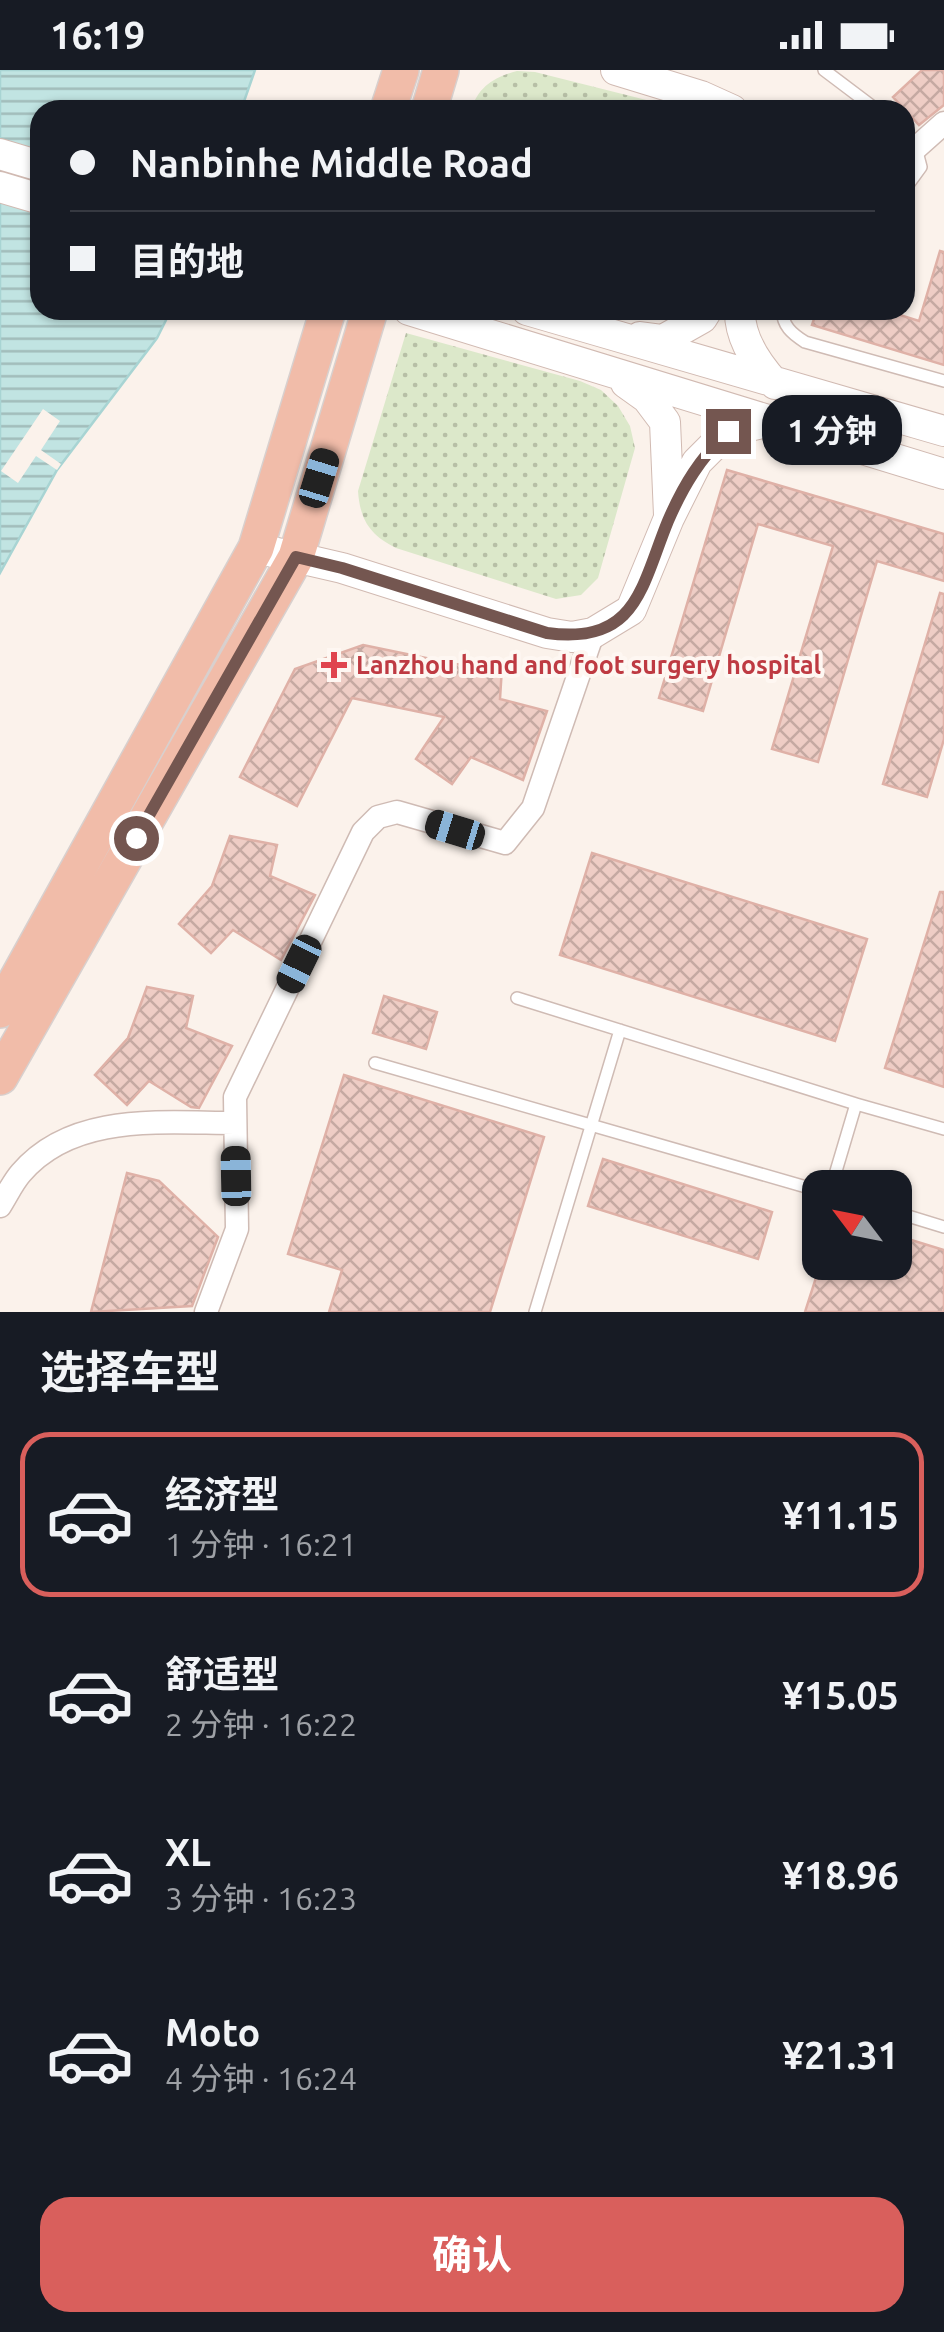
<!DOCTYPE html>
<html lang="zh">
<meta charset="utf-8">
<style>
body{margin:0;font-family:Ubuntu,"Noto Sans SC",sans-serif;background:#20242c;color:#f1f3f6;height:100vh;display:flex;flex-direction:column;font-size:38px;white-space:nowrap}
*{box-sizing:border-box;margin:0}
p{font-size:32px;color:#9ea1a6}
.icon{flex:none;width:55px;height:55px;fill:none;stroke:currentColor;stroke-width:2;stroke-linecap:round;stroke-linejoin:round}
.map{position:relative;height:1242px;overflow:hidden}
.panel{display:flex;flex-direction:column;background:#171b24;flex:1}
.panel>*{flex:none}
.banner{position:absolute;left:30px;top:30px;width:885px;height:220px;border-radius:30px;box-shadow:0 2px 8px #0004;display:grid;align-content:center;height:220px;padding:0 40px;background:#171b24}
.needle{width:65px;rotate:302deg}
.controls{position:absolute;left:802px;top:1100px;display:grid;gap:20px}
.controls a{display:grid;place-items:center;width:110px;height:110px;border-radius:20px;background:#171b24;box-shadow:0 2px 8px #0004;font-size:50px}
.end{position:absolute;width:45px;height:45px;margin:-22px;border:12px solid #745650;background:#fff;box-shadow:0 0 0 5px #fff}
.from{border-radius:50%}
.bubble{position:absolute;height:70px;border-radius:30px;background:#171b24;box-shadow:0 2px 8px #0004;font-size:32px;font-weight:700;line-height:70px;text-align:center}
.car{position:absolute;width:30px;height:60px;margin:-30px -15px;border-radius:12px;box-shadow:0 0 8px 2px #0007;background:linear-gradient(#222 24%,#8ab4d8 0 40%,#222 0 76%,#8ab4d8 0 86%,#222 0)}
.banner b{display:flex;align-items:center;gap:35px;height:95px;font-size:38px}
.banner b+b{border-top:2px solid #363941}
.banner i{width:25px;height:25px;background:#f1f3f6}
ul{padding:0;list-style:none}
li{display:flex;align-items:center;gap:30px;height:165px;margin:0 20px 15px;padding:0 20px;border:5px solid transparent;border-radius:30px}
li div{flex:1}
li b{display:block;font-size:38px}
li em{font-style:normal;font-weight:700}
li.active{border-color:#d95f5c}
li>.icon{width:90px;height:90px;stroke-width:1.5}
h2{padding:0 40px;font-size:45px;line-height:120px}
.action{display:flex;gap:20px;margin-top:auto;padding:20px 40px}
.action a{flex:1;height:115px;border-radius:30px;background:#d95f5c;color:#fff;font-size:40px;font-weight:700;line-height:115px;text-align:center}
.status{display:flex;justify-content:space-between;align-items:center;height:70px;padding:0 50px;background:#171b24;direction:ltr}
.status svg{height:28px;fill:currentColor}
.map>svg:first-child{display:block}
.park{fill:url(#park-dots)}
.water{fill:url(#water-rules);stroke:#a8d4d3;stroke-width:2.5}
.pier{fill:#fbf2eb}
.building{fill:url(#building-cross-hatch);stroke:#dfb1a7;stroke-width:2.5}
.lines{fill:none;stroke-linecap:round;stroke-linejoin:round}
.service-casing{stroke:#cfbbb4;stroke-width:14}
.minor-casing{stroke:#cfbbb4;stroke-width:25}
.secondary-casing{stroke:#d1bab2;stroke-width:32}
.trunk-casing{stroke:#d8d0ce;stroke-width:38}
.service{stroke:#fff;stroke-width:11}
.minor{stroke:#fff;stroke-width:22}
.secondary{stroke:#fff;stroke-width:30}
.trunk{stroke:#f1bca9;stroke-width:35}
.route{stroke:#745650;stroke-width:12}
.health-dot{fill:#e0444e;stroke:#fef7f2;stroke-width:4}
.labels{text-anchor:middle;stroke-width:8;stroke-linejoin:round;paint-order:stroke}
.health-label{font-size:25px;font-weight:bold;fill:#be3a42;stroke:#fef7f2;text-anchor:start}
</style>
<div class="status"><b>16:19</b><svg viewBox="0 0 49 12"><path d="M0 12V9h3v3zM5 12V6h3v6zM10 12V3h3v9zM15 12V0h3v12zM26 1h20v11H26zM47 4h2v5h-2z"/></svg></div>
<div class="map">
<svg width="944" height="1242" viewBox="0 0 944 1242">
<defs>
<pattern id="park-dots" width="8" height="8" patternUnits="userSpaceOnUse" patternTransform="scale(2.5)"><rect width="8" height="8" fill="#dce8ca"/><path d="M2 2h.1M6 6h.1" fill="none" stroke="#b7bfa6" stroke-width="1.8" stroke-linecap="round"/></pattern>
<pattern id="water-rules" width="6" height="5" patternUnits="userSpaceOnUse" patternTransform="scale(2.5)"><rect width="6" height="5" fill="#c1e4e2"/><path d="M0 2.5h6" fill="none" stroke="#a1bcba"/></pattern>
<pattern id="building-cross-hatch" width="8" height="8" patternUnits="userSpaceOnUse" patternTransform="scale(2.5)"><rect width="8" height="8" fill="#eecdc5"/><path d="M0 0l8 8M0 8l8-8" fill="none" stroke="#c5a9a2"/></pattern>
</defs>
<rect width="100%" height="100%" fill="#fbf2eb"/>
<path class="park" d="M 517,1 L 535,2 L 686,40 L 471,40 C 478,17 494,7 517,1 Z
M 406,263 L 580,311 L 601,320 L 618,336 L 630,356 L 635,378 L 598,508 L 581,525 L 556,529 L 396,478 C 370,465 360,450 358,421 Z"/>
<path class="water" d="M 0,0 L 255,0 L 241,40 L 40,40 L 40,240 L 171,240 L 157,268 L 57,400 L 0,503 Z"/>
<path class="pier" d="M 43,339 L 60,351 L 41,380 L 61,394 L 57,400 L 36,386 L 18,413 L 1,401 Z"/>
<path class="building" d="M 922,0 L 944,0 L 944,35 L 919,55 L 893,27 Z
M 940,181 L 944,182 L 944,295 L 812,255 L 817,240 L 884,240 L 919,251 Z
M 727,400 L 944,464 L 944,511 L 877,491 L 818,692 L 772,679 L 833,476 L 758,454 L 703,641 L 659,628 Z
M 940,523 L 944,524 L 944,669 L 927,727 L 883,714 Z
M 363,575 L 455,594 L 502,597 L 500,629 L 547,641 L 523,710 L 471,687 L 452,714 L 416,689 L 444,647 L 352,628 L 297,736 L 240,707 L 295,599 Z
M 230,766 L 277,775 L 270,806 L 315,825 L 281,890 L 233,860 L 211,883 L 179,854 L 212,816 Z
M 592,783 L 867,869 L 835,971 L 560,885 Z
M 940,822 L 944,822 L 944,1017 L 885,998 Z
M 147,917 L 193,926 L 186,958 L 232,976 L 199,1038 L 191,1037 L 149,1011 L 127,1035 L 95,1005 L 128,968 Z
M 384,926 L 437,942 L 426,979 L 373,963 Z
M 344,1005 L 544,1067 L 490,1242 L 329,1242 L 342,1200 L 288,1184 Z
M 603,1089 L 772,1142 L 758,1189 L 588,1136 Z
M 127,1103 L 159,1111 L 218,1167 L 192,1236 L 91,1242 Z
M 895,1165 L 944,1180 L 944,1242 L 805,1242 L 821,1192 L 895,1192 Z"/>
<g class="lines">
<defs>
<path id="service" d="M 824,0 L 877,40
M 905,66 L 916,78 L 921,97 L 905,119
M 782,240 C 783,256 791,263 805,272 L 944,311
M 517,928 L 856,1034
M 375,993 L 820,1121
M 831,1118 L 856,1034 L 944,1059
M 895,1142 L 944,1157
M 535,1242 L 620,960"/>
<path id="minor" d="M 916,78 L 944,53
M 0,1136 C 7,1125 13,1112 21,1103 C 73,1042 163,1053 235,1053
M 206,1242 L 237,1159 L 235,1027 L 363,762 L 378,747 L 397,742 L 505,773 L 533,738 L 593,563"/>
<path id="secondary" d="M 616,0 L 701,26 L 732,40
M 0,84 L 40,96
M 0,117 L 40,129
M 409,240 L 944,404
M 527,240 L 944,361
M 740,240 C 739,268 757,294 775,314
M 640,267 L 663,270 L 702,248 L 707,240
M 626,313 L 647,328 L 665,352 L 669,445
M 256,478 L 342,498 L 547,563 L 572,567 L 593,563 L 631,540 L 669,448 L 697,392 L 728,361 L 766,352"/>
<path id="trunk" d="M 388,40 L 401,0
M 429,40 L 441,0
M 0,940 L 256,478 L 328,240
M 0,1007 L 296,487 L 370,240"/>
</defs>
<use href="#service" class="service-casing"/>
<use href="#minor" class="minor-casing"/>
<use href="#secondary" class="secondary-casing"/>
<use href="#trunk" class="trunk-casing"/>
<use href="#service" class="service"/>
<use href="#minor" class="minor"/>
<use href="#secondary" class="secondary"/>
<use href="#trunk" class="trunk"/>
</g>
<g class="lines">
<path class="route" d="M 136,768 L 296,487 L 342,498 L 547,563 C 637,575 641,517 668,451 C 684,414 700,389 728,361"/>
</g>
<path class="health-dot" d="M329 580h10v10h10v10h-10v10h-10v-10h-10v-10h10z"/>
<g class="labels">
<g class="health-label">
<text x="356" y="604">Lanzhou hand and foot surgery hospital</text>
</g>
</g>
</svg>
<div class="controls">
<a><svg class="needle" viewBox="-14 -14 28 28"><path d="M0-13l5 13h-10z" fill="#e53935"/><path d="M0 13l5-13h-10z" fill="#9ea1a6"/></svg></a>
</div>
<i class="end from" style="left:136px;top:768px"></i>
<i class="end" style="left:728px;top:361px"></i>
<div class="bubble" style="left:762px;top:325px;width:140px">1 分钟</div>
<i class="car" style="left:319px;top:408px;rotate:17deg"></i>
<i class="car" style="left:455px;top:760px;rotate:287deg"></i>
<i class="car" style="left:299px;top:894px;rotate:206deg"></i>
<i class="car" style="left:236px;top:1106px;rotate:359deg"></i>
<div class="banner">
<b><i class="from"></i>Nanbinhe Middle Road</b>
<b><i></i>目的地</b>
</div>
</div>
<section class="panel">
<h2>选择车型</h2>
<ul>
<li class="active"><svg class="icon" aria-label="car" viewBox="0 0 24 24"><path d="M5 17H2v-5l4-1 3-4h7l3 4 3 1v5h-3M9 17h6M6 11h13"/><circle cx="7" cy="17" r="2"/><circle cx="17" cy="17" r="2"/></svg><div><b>经济型</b><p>1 分钟 · 16:21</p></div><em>¥11.15</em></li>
<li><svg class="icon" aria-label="car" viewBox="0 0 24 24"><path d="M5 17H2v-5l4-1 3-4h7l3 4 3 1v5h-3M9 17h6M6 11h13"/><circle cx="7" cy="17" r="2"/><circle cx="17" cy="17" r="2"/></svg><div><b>舒适型</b><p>2 分钟 · 16:22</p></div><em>¥15.05</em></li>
<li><svg class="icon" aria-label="car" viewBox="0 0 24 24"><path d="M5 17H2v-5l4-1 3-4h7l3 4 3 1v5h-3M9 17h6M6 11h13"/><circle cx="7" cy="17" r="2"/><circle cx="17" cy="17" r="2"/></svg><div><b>XL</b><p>3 分钟 · 16:23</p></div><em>¥18.96</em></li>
<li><svg class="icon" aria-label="car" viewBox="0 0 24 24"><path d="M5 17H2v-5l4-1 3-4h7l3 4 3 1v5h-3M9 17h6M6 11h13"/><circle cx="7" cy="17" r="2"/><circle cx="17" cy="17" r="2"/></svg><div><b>Moto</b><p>4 分钟 · 16:24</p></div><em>¥21.31</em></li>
</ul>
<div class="action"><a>确认</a></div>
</section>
